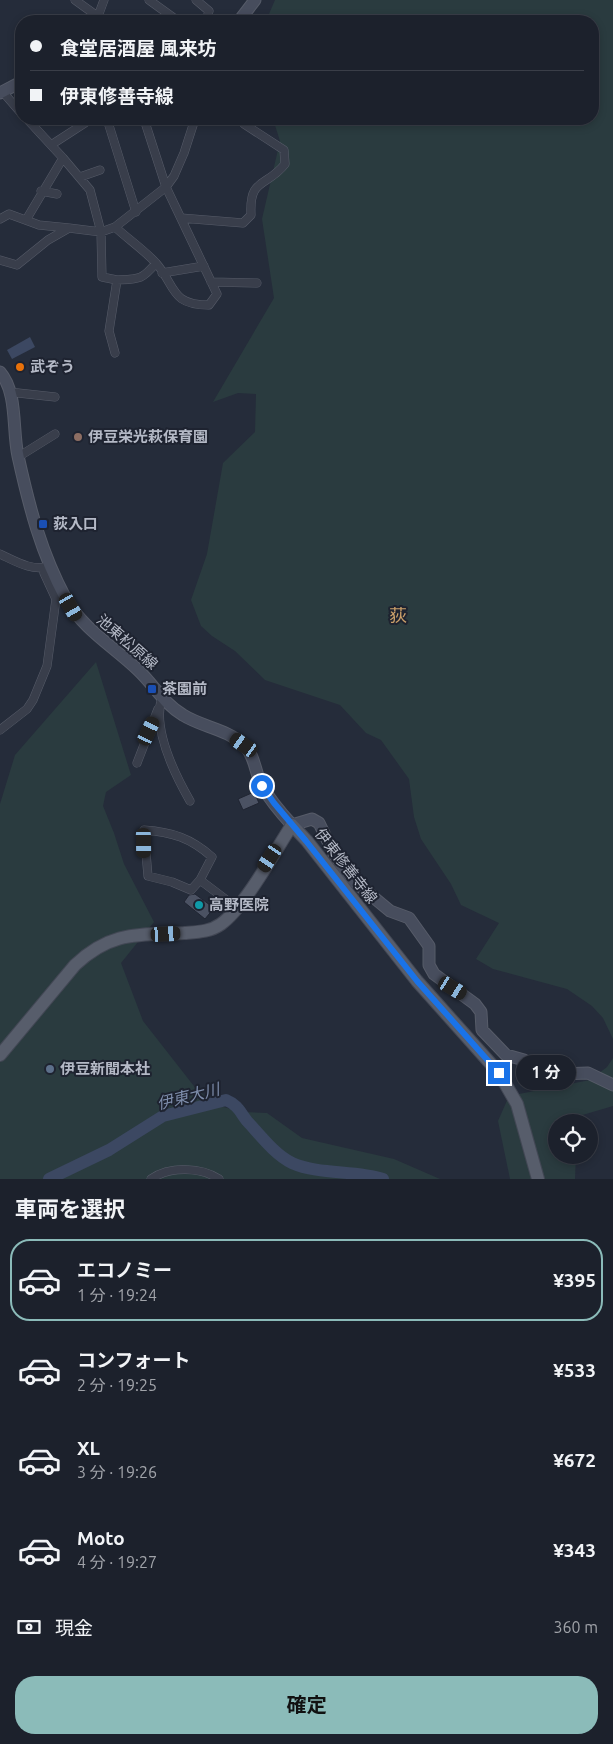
<!DOCTYPE html>
<html lang="ja">
<meta charset="utf-8">
<style>
body{margin:0;font-family:Ubuntu,"Noto Sans JP",sans-serif;background:#292e38;color:#f1f3f6;height:100vh;display:flex;flex-direction:column;font-size:19px;white-space:nowrap}
*{box-sizing:border-box;margin:0}
p{font-size:16px;color:#a0a3a9}
.icon{flex:none;width:28px;height:28px;fill:none;stroke:currentColor;stroke-width:2;stroke-linecap:round;stroke-linejoin:round}
.map{position:relative;height:1179px;overflow:hidden}
.side{display:flex;flex-direction:column;background:#1c212c;flex:1}
.side>*{flex:none}
.hud{position:absolute;left:15px;top:15px;width:584px;height:110px;border-radius:20px;box-shadow:0 2px 8px #0003,0 0 0 1px #3a3e48;display:grid;align-content:center;height:110px;padding:0 15px;background:#1c212c}
.buttons{position:absolute;left:548px;top:1114px;display:grid;gap:10px}
.buttons a{display:grid;place-items:center;width:50px;height:50px;border-radius:50%;background:#1c212c;box-shadow:0 2px 8px #0003,0 0 0 1px #3a3e48;font-size:25px}
.end{position:absolute;width:22px;height:22px;margin:-11px;border:6px solid #1a73e8;background:#fff;box-shadow:0 0 0 2px #fff}
.from{border-radius:50%}
.bubble{position:absolute;height:35px;border-radius:18px;background:#1c212c;box-shadow:0 2px 8px #0003,0 0 0 1px #3a3e48;font-size:16px;font-weight:700;line-height:35px;text-align:center}
.car{position:absolute;width:15px;height:30px;margin:-15px -8px;border-radius:6px;box-shadow:0 0 4px 1px #0007;background:linear-gradient(#222 24%,#8ab4d8 0 40%,#222 0 76%,#8ab4d8 0 86%,#222 0)}
.hud b{display:flex;align-items:center;gap:18px;height:48px;font-size:19px}
.hud b+b{border-top:1px solid #3a3e48}
.hud i{width:12px;height:12px;background:#f1f3f6}
ul{padding:0;list-style:none}
li{display:flex;align-items:center;gap:15px;height:82px;margin:0 10px 8px;padding:0 5px;border:2px solid transparent;border-radius:20px}
li div{flex:1}
li b{display:block;font-size:19px}
li em{font-style:normal;font-weight:700}
li.on{border-color:#8bbbb9}
li>.icon{width:45px;height:45px;stroke-width:1.5}
h2{padding:0 15px;font-size:22px;line-height:60px}
.pay{display:flex;align-items:center;gap:12px;height:55px;padding:0 15px;font-size:19px}
.pay p{margin-inline-start:auto}
.primary-button{display:flex;gap:10px;margin-top:auto;padding:10px 15px}
.primary-button a{flex:1;height:58px;border-radius:20px;background:#8bbbb9;color:#111;font-size:20px;font-weight:700;line-height:58px;text-align:center}
.map>svg:first-child{display:block}
.green{fill:#2a3b3f}
.water{fill:#3c4862}
.lines{fill:none;stroke-linecap:round;stroke-linejoin:round}
.river{stroke:#3c4862;stroke-width:12}
.building{fill:#4b5263;stroke:#202532}
.street-casing{stroke:#575c69;stroke-width:9}
.secondary-casing{stroke:#575c69;stroke-width:13}
.primary-casing{stroke:#424754;stroke-width:14}
.street{stroke:#393e4b;stroke-width:8}
.secondary{stroke:#474d5d;stroke-width:11}
.primary{stroke:#575d6b;stroke-width:12}
.route{stroke:#1a73e8;stroke-width:6}
.food-dot{fill:#e8710a;stroke:#1e2330;stroke-width:2}
.education-dot{fill:#8d6e63;stroke:#1e2330;stroke-width:2}
.transit-dot{fill:#1a4fb4;stroke:#1e2330;stroke-width:2}
.culture-dot{fill:#0f9aa8;stroke:#1e2330;stroke-width:2}
.service-dot{fill:#5c6f8a;stroke:#1e2330;stroke-width:2}
.labels{text-anchor:middle;stroke-width:4;stroke-linejoin:round;paint-order:stroke}
.poi-label{font-size:15px;font-weight:bold;fill:#b4b9c6;stroke:#1e2330;text-anchor:start}
.street-label{font-size:15px;fill:#b4b9c6;stroke:#1e2330}
.water-label{font-size:16px;font-style:italic;fill:#7e8dab;stroke:#1e2330}
.quarter-label{font-size:18px;fill:#cba06a;stroke:#1e2330}
</style>
<div class="map">
<svg width="613" height="1179" viewBox="0 0 613 1179">
<rect width="100%" height="100%" fill="#252c3a"/>
<path class="green" d="M 275,0 L 613,0 L 613,1039 L 603,1018 L 592,1006 L 567,989 L 493,969 L 476,959 L 499,923 L 461,905 L 451,884 L 421,839 L 414,817 L 409,779 L 381,740 L 366,733 L 340,705 L 265,680 L 235,651 L 212,636 L 201,626 L 191,600 L 207,554 L 223,463 L 255,432 L 256,394 L 238,393 L 213,402 L 274,298 L 262,219 L 280,141 L 273,119 L 592,119 L 592,21 L 266,21 Z
M 96,662 L 131,775 L 106,792 L 103,806 L 114,833 L 124,864 L 154,922 L 121,963 L 143,1021 L 197,1090 L 219,1106 L 244,1112 L 267,1113 L 302,1138 L 394,1159 L 440,1179 L 0,1179 L 0,804 L 15,755 Z
M 613,1058 L 613,1106 L 579,1116 L 579,1122 L 556,1122 L 556,1155 L 576,1155 L 575,1179 L 510,1179 L 498,1121 L 509,1096 L 590,1080 L 607,1067 Z"/>
<path class="water" d="M 30,337 L 35,347 L 12,359 L 7,350 Z"/>
<g class="lines">
<path class="river" d="M 49,1179 L 109,1150 L 163,1116 L 226,1100 C 238,1105 240,1112 247,1121 C 260,1135 275,1155 292,1163 C 319,1175 355,1170 383,1179"/>
</g>
<path class="building" d="M 254,792 L 259,803 L 243,810 L 238,799 Z
M 195,894 L 214,908 L 205,919 L 184,902 L 189,895 Z"/>
<g class="lines">
<defs>
<path id="street" d="M 75,0 L 104,21
M 149,0 L 178,21
M 196,0 L 209,11 L 206,21
M 97,19 L 104,0
M 2,91 L 21,113
M 107,119 L 136,212
M 51,145 L 85,123 L 87,119
M 63,158 L 90,190 L 101,232 L 102,277 L 117,280 L 109,331 L 115,353
M 80,177 L 100,170
M 41,191 L 57,194
M 181,218 L 243,223 L 251,215 C 249,177 266,188 285,164 L 284,150 L 244,124
M 0,219 L 9,214 L 39,225 L 69,228 L 101,232 L 115,227 L 166,187 L 174,176 L 184,153 L 195,119
M 26,220 L 63,158 L 27,119
M 115,227 C 128,239 144,250 156,263 C 176,286 170,305 209,305 L 217,294 L 166,187 L 144,119
M 0,260 L 17,265 L 48,240 L 69,228
M 162,273 L 204,266
M 117,280 C 139,279 142,280 156,263
M 211,282 L 257,283
M 9,392 L 55,397
M 18,457 L 55,434
M 0,554 C 15,561 33,572 49,566
M 162,697 C 152,728 174,773 190,801
M 0,730 L 27,709 L 33,700 L 47,666 L 56,599 L 44,573 L 49,566
M 137,763 L 158,709
M 200,880 L 212,857 C 191,838 172,832 144,830 L 148,876 L 172,882 L 191,890 L 200,880 L 237,908
M 151,1179 C 170,1166 201,1167 219,1179"/>
<path id="secondary" d="M 239,21 L 255,0
M 0,93 L 21,82
M 0,372 C 18,393 12,429 18,456 C 29,506 41,553 66,599 C 84,630 113,646 138,670 C 154,685 164,704 183,715 C 202,727 227,729 244,745 C 255,755 255,773 262,786 C 270,800 281,813 292,825 L 312,819 L 319,823 L 333,852 L 349,877 L 390,911 L 409,918 L 429,946 L 429,965 L 434,974 L 475,1004 L 481,1012 L 482,1030 L 506,1055 L 524,1060 L 538,1071 L 560,1074 L 588,1073 L 613,1085"/>
<path id="primary" d="M 0,1055 L 75,965 C 111,931 138,935 184,933 C 197,932 210,932 221,924 C 244,908 275,851 292,825 L 307,841 L 417,981 L 499,1073 L 517,1104 L 538,1179"/>
</defs>
<use href="#street" class="street-casing"/>
<use href="#secondary" class="secondary-casing"/>
<use href="#primary" class="primary-casing"/>
<use href="#street" class="street"/>
<use href="#secondary" class="secondary"/>
<use href="#primary" class="primary"/>
</g>
<g class="lines">
<path class="route" d="M 262,786 L 274,803 L 306,841 L 417,981 L 499,1073"/>
</g>
<circle class="food-dot" cx="20" cy="367" r="5"/>
<circle class="education-dot" cx="78" cy="437" r="5"/>
<g class="transit-dot">
<rect x="38" y="519" width="10" height="10" rx="2.5"/>
<rect x="147" y="684" width="10" height="10" rx="2.5"/>
</g>
<circle class="culture-dot" cx="199" cy="905" r="5"/>
<circle class="service-dot" cx="50" cy="1069" r="5"/>
<g class="labels">
<g class="poi-label">
<text x="30" y="372">武ぞう</text>
<text x="88" y="442">伊豆栄光萩保育園</text>
<text x="53" y="529">荻入口</text>
<text x="162" y="694">茶園前</text>
<text x="209" y="910">高野医院</text>
<text x="60" y="1074">伊豆新聞本社</text>
</g>
<g class="street-label">
<text transform="translate(127 642) rotate(41)" y="5">池東松原線</text>
<text transform="translate(346 866) rotate(52)" y="5">伊東修善寺線</text>
</g>
<g class="water-label">
<text transform="translate(188 1096) rotate(-14)" y="6">伊東大川</text>
</g>
<g class="quarter-label">
<text x="398" y="622">荻</text>
</g>
</g>
</svg>
<div class="buttons">
<a><svg class="icon" aria-label="locate" viewBox="0 0 24 24"><circle cx="12" cy="12" r="6"/><path d="M12 2v4M12 18v4M2 12h4M18 12h4"/></svg></a>
</div>
<i class="end from" style="left:262px;top:786px"></i>
<i class="end" style="left:499px;top:1073px"></i>
<div class="bubble" style="left:516px;top:1055px;width:60px">1 分</div>
<i class="car" style="left:71px;top:607px;rotate:150deg"></i>
<i class="car" style="left:149px;top:731px;rotate:25deg"></i>
<i class="car" style="left:244px;top:745px;rotate:305deg"></i>
<i class="car" style="left:144px;top:843px;rotate:179deg"></i>
<i class="car" style="left:270px;top:858px;rotate:213deg"></i>
<i class="car" style="left:166px;top:934px;rotate:87deg"></i>
<i class="car" style="left:453px;top:988px;rotate:121deg"></i>
<div class="hud">
<b><i class="from"></i>食堂居酒屋 風来坊</b>
<b><i></i>伊東修善寺線</b>
</div>
</div>
<section class="side">
<h2>車両を選択</h2>
<ul>
<li class="on"><svg class="icon" aria-label="car" viewBox="0 0 24 24"><path d="M5 17H2v-5l4-1 3-4h7l3 4 3 1v5h-3M9 17h6M6 11h13"/><circle cx="7" cy="17" r="2"/><circle cx="17" cy="17" r="2"/></svg><div><b>エコノミー</b><p>1 分 · 19:24</p></div><em>¥395</em></li>
<li><svg class="icon" aria-label="car" viewBox="0 0 24 24"><path d="M5 17H2v-5l4-1 3-4h7l3 4 3 1v5h-3M9 17h6M6 11h13"/><circle cx="7" cy="17" r="2"/><circle cx="17" cy="17" r="2"/></svg><div><b>コンフォート</b><p>2 分 · 19:25</p></div><em>¥533</em></li>
<li><svg class="icon" aria-label="car" viewBox="0 0 24 24"><path d="M5 17H2v-5l4-1 3-4h7l3 4 3 1v5h-3M9 17h6M6 11h13"/><circle cx="7" cy="17" r="2"/><circle cx="17" cy="17" r="2"/></svg><div><b>XL</b><p>3 分 · 19:26</p></div><em>¥672</em></li>
<li><svg class="icon" aria-label="car" viewBox="0 0 24 24"><path d="M5 17H2v-5l4-1 3-4h7l3 4 3 1v5h-3M9 17h6M6 11h13"/><circle cx="7" cy="17" r="2"/><circle cx="17" cy="17" r="2"/></svg><div><b>Moto</b><p>4 分 · 19:27</p></div><em>¥343</em></li>
</ul>
<div class="pay"><svg class="icon" aria-label="cash" viewBox="0 0 24 24"><path d="M3 7h18v10H3z"/><circle cx="12" cy="12" r="2"/></svg>現金<p>360 m</p></div>
<div class="primary-button"><a>確定</a></div>
</section>
